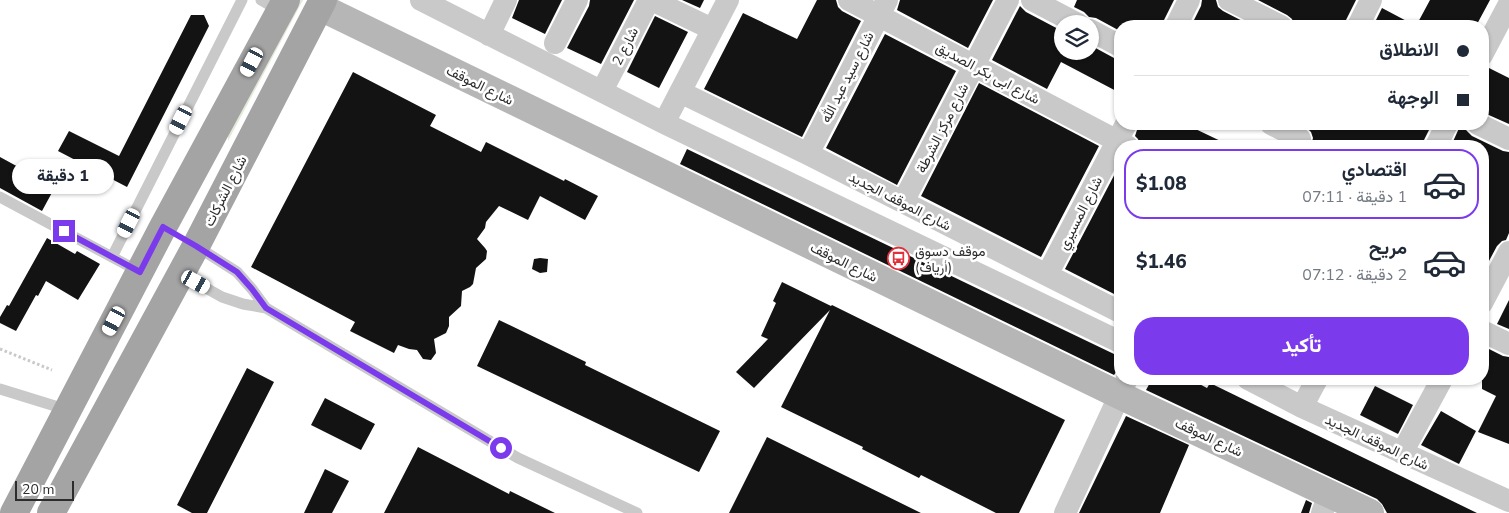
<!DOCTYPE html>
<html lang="ar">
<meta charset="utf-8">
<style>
body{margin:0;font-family:"Nunito Sans",Vazirmatn,sans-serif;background:#f6f6f7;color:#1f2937;direction:rtl;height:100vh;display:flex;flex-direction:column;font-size:19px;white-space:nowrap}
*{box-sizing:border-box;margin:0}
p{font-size:16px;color:#747a83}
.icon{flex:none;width:28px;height:28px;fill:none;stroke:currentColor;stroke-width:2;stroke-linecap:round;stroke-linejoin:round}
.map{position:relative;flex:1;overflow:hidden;direction:ltr}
.side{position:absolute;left:1114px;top:140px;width:375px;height:245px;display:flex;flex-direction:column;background:#fff;border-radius:20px;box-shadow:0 1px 4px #0004;direction:rtl}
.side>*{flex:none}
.guide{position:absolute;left:1114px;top:20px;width:375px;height:110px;border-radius:20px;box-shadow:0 1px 4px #0004;direction:rtl;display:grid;align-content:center;height:110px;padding:0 20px;background:#fff}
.buttons{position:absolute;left:1054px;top:15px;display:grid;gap:10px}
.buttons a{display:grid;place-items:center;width:45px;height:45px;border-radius:50%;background:#fff;box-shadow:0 1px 4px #0004;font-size:25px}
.scale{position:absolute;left:15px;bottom:12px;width:59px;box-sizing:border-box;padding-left:5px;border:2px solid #2c2c2c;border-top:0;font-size:14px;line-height:18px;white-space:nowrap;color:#2c2c2c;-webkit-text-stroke:4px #fff;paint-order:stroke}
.end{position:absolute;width:22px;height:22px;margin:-11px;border:6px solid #7c3aed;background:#fff;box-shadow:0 0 0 2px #fff}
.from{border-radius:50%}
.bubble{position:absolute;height:35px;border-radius:18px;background:#fff;box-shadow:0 1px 4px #0004;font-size:16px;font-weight:800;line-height:35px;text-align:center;direction:rtl}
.car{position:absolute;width:15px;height:30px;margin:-15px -8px;border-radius:6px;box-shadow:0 0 4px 1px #0007;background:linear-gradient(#fff 24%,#345 0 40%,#fff 0 76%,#345 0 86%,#fff 0)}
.guide b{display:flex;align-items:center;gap:18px;height:48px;font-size:19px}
.guide b+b{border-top:1px solid #e0e1e3}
.guide i{width:12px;height:12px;background:#1f2937}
ul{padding:9px 0 0;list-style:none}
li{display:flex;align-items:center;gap:15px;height:70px;margin:0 10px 8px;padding:0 10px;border:2px solid transparent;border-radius:20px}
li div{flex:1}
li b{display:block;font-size:19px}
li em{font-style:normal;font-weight:800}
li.current{border-color:#7c3aed}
li>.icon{width:45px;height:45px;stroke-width:1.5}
.action{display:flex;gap:10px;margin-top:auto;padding:10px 20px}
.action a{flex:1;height:58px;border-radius:20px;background:#7c3aed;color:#fff;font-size:20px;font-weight:800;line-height:58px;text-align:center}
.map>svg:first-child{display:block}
.green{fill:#e2ead9}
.building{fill:#131313}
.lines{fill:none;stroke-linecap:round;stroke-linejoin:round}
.path{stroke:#c9c9c9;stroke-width:3;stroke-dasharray:2.5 2.5;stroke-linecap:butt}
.lane{stroke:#c9c9c9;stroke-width:11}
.street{stroke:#c9c9c9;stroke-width:22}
.secondary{stroke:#b6b6b6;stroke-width:28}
.primary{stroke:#a4a4a4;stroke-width:28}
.route{stroke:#7c3aed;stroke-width:6}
.labels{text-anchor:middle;stroke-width:5;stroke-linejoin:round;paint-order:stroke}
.street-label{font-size:14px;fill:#2c2c2c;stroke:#fff}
.poi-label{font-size:14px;fill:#2c2c2c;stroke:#fff;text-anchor:start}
</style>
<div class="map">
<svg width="1509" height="513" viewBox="0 0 1509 513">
<rect width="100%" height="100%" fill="#fff"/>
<path class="green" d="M 297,0 L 303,0 L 228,141 L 228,129 Z"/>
<path class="building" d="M 519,0 L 562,0 L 545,34 L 512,18 Z
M 590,0 L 634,0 L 601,64 L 567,48 L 589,6 Z
M 682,0 L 704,0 L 700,8 Z
M 817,0 L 836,0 L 838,7 L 842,11 L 861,21 L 802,137 L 704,89 L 743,13 L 797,39 Z
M 900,0 L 993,0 L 968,48 L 897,10 Z
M 1077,0 L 1174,0 L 1164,20 L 1163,26 L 1120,26 L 1120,31 L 1096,18 L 1089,17 L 1084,12 L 1074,7 Z
M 1202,0 L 1216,0 L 1218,7 L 1223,11 L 1252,26 L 1191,26 L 1201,6 Z
M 1258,0 L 1356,0 L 1346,20 L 1345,26 L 1294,26 L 1292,19 L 1287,15 Z
M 1430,0 L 1490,0 L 1476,26 L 1373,26 L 1382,8 L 1416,26 Z
M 1020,6 L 1026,12 L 1062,31 L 1062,51 L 1090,51 L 1090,45 L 1114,58 L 1120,59 L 1120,93 L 1061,62 L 1047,89 L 992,60 Z
M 191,15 L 204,15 L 209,26 L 127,187 L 58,151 L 69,131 L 119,156 Z
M 655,16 L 688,32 L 659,88 L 627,72 Z
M 885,34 L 956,71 L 897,185 L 826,148 Z
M 1487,67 L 1509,78 L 1509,124 L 1482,112 L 1482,68 Z
M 353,72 L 436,115 L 430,126 L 481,152 L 486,142 L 564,181 L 565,179 L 598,196 L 585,220 L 540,196 L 528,220 L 499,206 L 486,222 L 485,228 L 477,239 L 485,248 L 487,251 L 486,259 L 476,268 L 473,284 L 470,287 L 462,291 L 461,306 L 449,317 L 449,326 L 446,333 L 434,339 L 436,353 L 431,360 L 423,359 L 417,350 L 409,349 L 398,345 L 394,353 L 350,331 L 355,322 L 251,267 Z
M 979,83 L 1099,146 L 1041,257 L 921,196 Z
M 1139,124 L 1185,124 L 1231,146 L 1140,146 L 1138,139 L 1135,136 Z
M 1310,124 L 1432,124 L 1424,140 L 1423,146 L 1311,146 L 1313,138 L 1311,132 L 1308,129 Z
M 1460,126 L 1466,130 L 1472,136 L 1503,151 L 1509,152 L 1509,233 L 1506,240 L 1502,241 L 1497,246 L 1482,274 L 1482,146 L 1451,146 Z
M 687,149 L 1114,354 L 1120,355 L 1119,368 L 1114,375 L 680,164 Z
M 0,157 L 55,187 L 42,211 L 0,188 Z
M 1120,164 L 1120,297 L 1065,269 Z
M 47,238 L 75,254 L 77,251 L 100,264 L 78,300 L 46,281 L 38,296 L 36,295 L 16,331 L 0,323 L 0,317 L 7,305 L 9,306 Z
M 540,258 L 548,259 L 547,272 L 540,273 L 532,269 L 534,259 Z
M 782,282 L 831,306 L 832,305 L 1065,420 L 1019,513 L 996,513 L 921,475 L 919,478 L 862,449 L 863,447 L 781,407 L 830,310 L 754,388 L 736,372 L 768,339 L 761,336 L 776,303 L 773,301 Z
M 1509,300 L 1509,329 L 1497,324 Z
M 499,320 L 586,362 L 585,365 L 720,431 L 699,472 L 477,366 Z
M 1485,347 L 1503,356 L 1509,357 L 1509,444 L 1478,432 L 1496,396 L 1482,389 L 1482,351 Z
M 247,368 L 274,382 L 207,513 L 192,513 L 177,505 Z
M 1152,379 L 1190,379 L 1207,388 L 1210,383 L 1477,513 L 1387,513 L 1382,504 L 1377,499 L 1146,390 Z
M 1375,386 L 1413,405 L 1398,434 L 1360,415 Z
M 325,398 L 375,424 L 361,450 L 311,425 Z
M 1441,411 L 1476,431 L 1459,464 L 1421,445 Z
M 1126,416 L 1189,445 L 1160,513 L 1079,513 Z
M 767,437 L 921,513 L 729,513 Z
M 418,447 L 509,494 L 510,491 L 555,513 L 384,513 Z
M 325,469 L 349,481 L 332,513 L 304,513 Z
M 1306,500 L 1312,503 L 1309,513 L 1301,513 Z"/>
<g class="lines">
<path class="path" d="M 0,349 L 52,370"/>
<path class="lane" d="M 261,0 L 280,11
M 0,197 L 140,272
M 196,246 L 237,272 L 252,289 L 266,308
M 112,257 L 242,0
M 181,274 L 222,297 L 243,304 L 266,308 L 518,458 L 637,513
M 0,389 L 68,410"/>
<path class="street" d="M 421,0 L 664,123 L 1120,342
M 652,0 L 712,29
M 849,0 L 1127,146
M 1032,0 L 1078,24
M 1229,0 L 1281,26
M 1176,26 L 1189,0
M 1358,26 L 1371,0
M 1090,30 L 1120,46
M 489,35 L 506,0
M 555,43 L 577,0
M 1482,55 L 1509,4
M 602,91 L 649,0
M 680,92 L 808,154 L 1120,312
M 664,123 L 728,0
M 1271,124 L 1300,139
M 1478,124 L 1509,139
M 1436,146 L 1447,124
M 808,154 L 887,0
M 903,202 L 1008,0
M 1047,275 L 1126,124
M 1482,303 L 1509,252
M 1482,331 L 1509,344
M 1248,379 L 1302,407 L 1509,501
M 1302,407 L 1317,379
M 1402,453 L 1442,379
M 1065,513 L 1127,379
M 1322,513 L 1329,494"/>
<path class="secondary" d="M 320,7 L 1119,395 L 1370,513"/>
<path class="primary" d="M 14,513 L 163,227 L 286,0
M 51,513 L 196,246 L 323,0"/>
</g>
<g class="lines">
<path class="route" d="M 64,231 L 140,272 L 163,227 L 196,246 L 237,272 L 252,289 L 266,308 L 501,448"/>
</g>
<defs>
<symbol id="bus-ring" viewBox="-11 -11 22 22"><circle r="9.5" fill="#fff" stroke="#e0303b" stroke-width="1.5"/><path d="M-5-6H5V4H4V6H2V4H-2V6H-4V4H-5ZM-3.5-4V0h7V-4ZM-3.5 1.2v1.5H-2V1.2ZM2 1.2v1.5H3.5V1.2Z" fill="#e0303b"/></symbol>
</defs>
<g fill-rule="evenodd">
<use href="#bus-ring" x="886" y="246" width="25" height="25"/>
</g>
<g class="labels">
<g class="street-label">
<text transform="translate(625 46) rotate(-63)" y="5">شارع 2</text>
<text transform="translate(988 73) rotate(28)" y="5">شارع ابى بكر الصديق</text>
<text transform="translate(847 77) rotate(-63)" y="5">شارع سيد عبد الله</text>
<text transform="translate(480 85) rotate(26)" y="5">شارع الموقف</text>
<text transform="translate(942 128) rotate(-63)" y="5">شارع مركز الشرطة</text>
<text transform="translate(225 191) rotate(-63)" y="5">شارع الشركات</text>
<text transform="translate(900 201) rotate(27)" y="5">شارع الموقف الجديد</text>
<text transform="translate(1080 213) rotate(-63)" y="5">شارع المسيري</text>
<text transform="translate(844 262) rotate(26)" y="5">شارع الموقف</text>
<text transform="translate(1209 437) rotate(25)" y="5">شارع الموقف</text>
<text transform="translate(1377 442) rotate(25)" y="5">شارع الموقف الجديد</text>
</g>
<g class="poi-label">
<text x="915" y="256">موقف دسوق<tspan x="915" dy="16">(أرياف)</tspan></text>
</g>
</g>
</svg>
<div class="buttons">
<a><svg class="icon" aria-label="layers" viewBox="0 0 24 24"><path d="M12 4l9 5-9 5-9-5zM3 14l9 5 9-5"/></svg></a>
</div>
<div class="scale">20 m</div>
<i class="end from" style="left:501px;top:448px"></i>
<i class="end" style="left:64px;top:231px"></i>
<div class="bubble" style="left:12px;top:159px;width:102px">1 دقيقة</div>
<i class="car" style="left:252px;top:62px;rotate:208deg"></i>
<i class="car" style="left:181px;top:120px;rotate:207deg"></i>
<i class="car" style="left:129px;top:223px;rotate:207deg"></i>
<i class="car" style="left:196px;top:282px;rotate:119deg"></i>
<i class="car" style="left:114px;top:321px;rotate:208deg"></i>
<div class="guide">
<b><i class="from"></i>الانطلاق</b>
<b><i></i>الوجهة</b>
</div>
<section class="side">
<ul>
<li class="current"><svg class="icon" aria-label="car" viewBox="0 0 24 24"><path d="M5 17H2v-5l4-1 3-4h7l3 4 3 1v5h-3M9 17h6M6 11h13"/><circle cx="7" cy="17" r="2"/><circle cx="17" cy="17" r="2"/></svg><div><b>اقتصادي</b><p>1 دقيقة · 07:11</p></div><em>$1.08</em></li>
<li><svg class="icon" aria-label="car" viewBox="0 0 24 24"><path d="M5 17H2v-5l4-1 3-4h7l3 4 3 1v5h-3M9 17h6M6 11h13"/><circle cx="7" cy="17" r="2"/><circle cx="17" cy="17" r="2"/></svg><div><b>مريح</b><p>2 دقيقة · 07:12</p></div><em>$1.46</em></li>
</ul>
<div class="action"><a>تأكيد</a></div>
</section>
</div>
